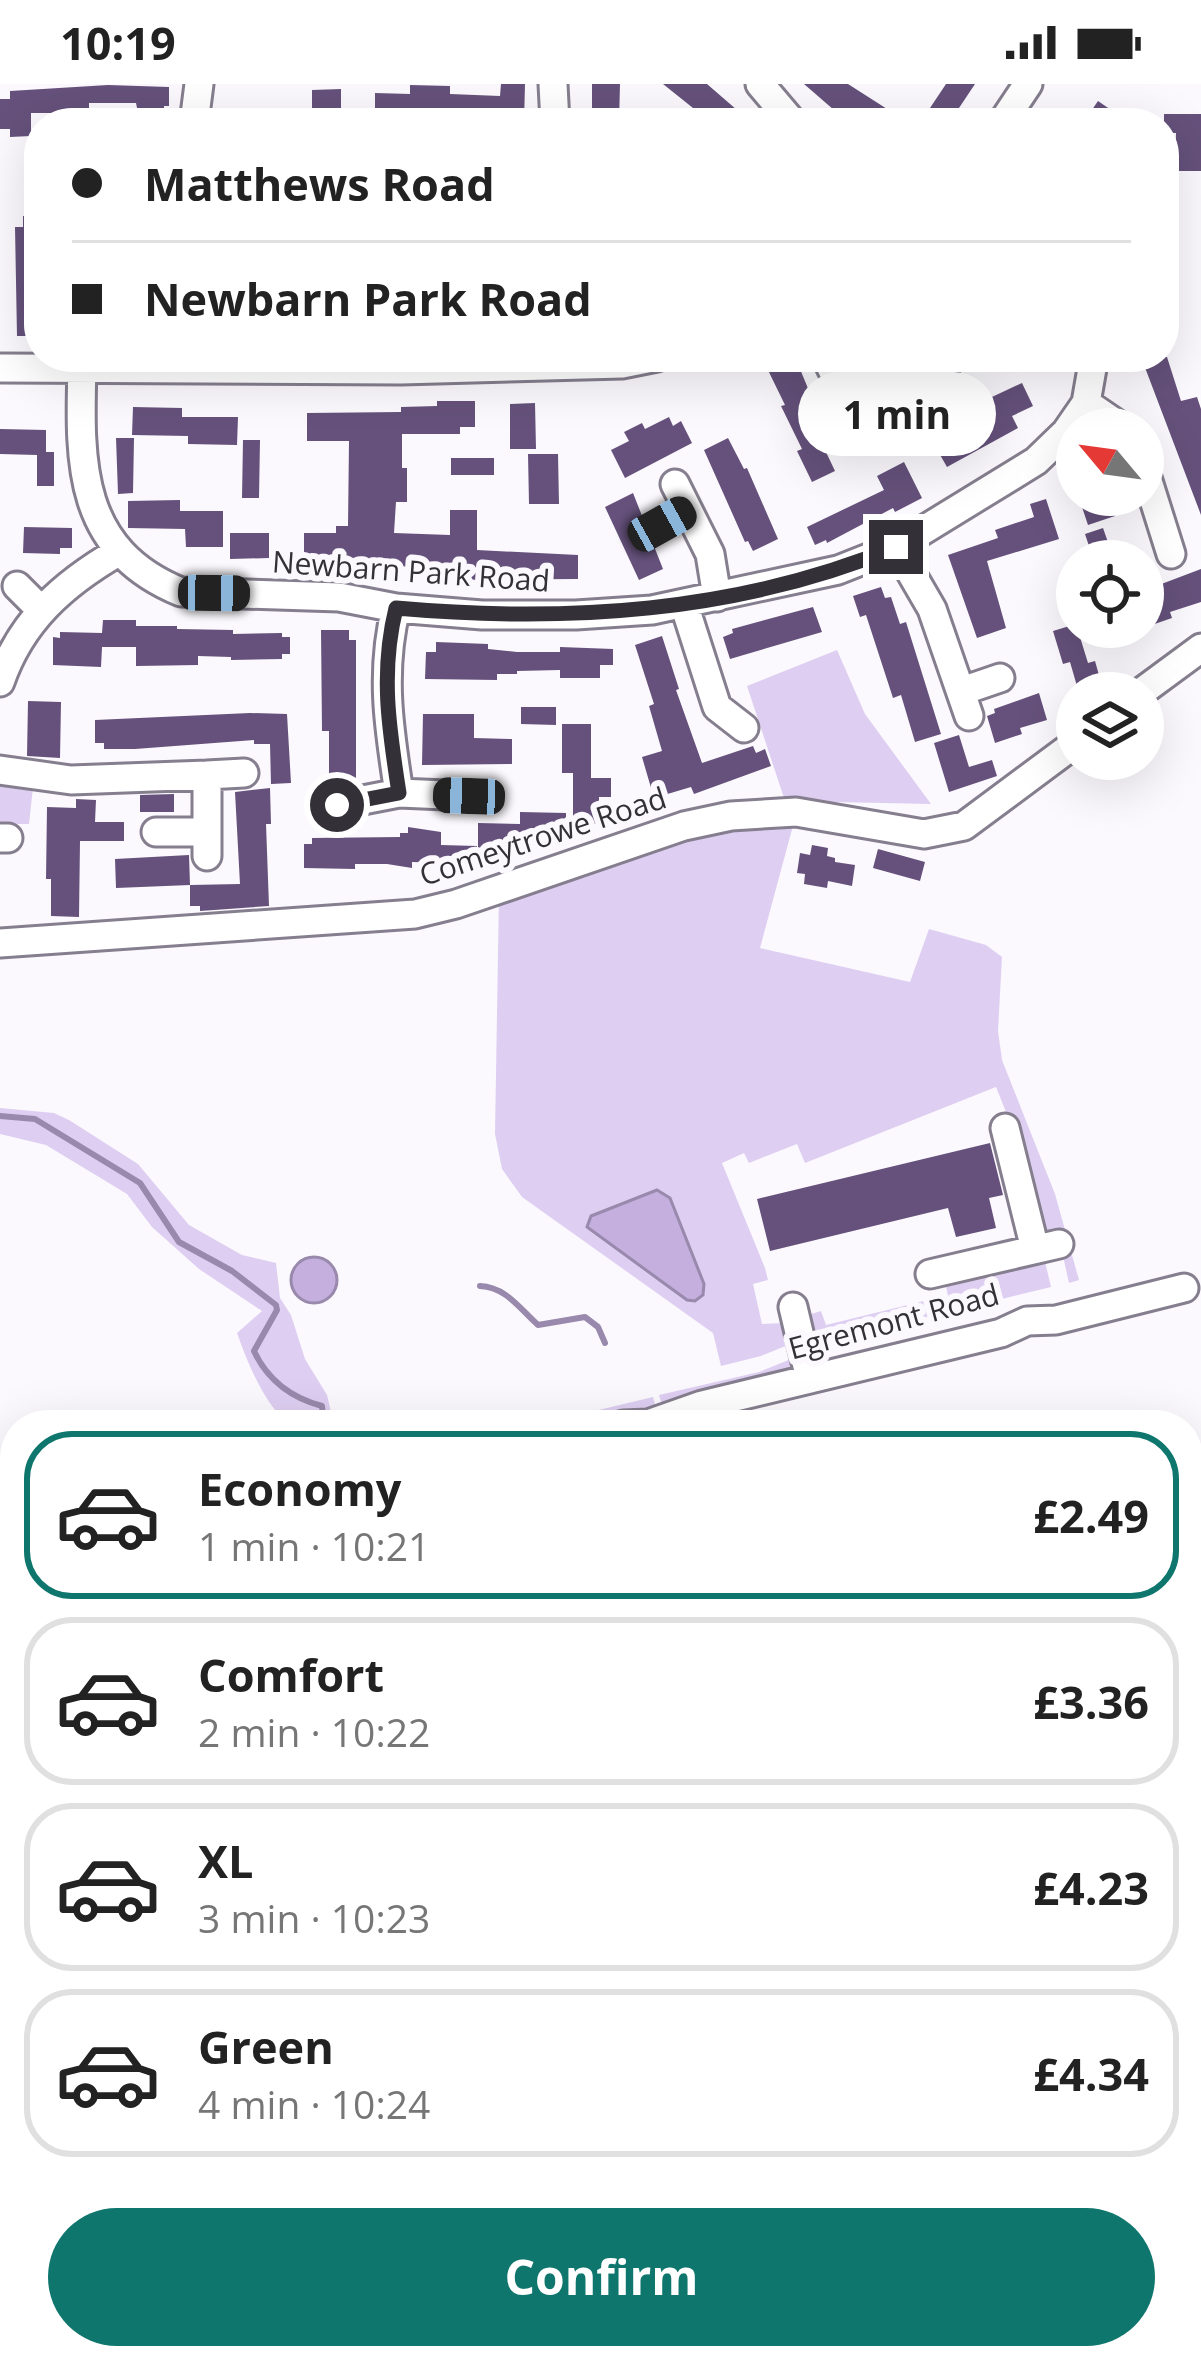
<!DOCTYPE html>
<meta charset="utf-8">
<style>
body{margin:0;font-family:"Open Sans",sans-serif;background:#f6f6f6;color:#222;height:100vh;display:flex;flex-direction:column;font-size:45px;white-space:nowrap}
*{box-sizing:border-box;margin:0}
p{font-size:39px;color:#767676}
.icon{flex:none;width:66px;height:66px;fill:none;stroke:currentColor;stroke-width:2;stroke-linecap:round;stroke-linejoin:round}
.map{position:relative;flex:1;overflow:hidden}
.drawer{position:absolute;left:0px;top:1326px;width:1203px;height:960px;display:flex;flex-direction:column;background:#fff;border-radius:48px 48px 0 0;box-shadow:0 12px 48px #0002}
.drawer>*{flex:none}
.guide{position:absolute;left:24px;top:24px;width:1155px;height:264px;border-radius:48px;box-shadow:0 12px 48px #0002;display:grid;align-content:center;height:264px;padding:0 48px;background:#fff}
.needle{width:78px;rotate:299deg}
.fabs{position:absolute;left:1056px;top:324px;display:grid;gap:24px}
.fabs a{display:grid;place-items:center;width:108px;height:108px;border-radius:50%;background:#fff;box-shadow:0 12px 48px #0002;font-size:60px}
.end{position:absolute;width:54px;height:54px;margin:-27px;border:15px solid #333037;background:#fff;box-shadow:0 0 0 6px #fff}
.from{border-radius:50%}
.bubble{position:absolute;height:84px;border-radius:42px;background:#fff;box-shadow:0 12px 48px #0002;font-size:39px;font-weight:700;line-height:84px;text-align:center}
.car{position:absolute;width:36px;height:72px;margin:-36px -18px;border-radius:15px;box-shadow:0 0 9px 3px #0007;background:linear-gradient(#222 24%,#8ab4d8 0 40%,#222 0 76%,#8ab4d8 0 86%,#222 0)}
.guide b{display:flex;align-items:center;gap:42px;height:114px;font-size:45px}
.guide b+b{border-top:3px solid #e0e0e0}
.guide i{width:30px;height:30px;background:#222}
ul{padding:21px 0 0;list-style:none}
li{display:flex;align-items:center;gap:36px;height:168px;margin:0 24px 18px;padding:0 24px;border:6px solid #e0e0e0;border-radius:48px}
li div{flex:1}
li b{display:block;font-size:45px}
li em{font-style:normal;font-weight:700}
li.on{border-color:#0f766e}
li>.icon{width:108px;height:108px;stroke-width:1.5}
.cta{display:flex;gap:24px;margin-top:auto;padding:24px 48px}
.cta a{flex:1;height:138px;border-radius:72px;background:#0f766e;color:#fff;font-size:48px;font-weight:700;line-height:138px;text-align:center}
.status{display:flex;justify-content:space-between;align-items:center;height:84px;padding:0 60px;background:#fff;direction:ltr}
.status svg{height:33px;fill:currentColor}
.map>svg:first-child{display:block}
.green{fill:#decff2;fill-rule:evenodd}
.water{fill:#c5afde;stroke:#9989ac;stroke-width:3}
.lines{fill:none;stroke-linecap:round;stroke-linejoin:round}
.stream{stroke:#9989ac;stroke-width:6}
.building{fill:#65517b}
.minor-casing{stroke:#857e8e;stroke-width:33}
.minor{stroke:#fff;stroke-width:27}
.route{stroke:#333037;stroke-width:15}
.labels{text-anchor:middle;stroke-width:12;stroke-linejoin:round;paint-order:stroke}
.street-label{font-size:30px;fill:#333037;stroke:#fbf9fd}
</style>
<div class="status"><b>10:19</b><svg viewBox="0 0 49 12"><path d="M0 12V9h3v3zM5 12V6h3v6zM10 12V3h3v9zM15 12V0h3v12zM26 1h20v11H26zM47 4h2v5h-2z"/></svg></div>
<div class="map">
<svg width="1201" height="2286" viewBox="0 0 1201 2286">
<rect width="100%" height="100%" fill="#fbf9fd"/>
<path class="green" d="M 837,566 L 865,630 L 931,720 L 785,717 L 747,602 Z
M 0,700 L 33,703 L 29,740 L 0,740 Z
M 794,738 L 760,864 L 910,898 L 929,845 L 986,861 L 1002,873 L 998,947 L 1002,976 L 1055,1110 L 1079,1196 L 1069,1199 L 1058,1150 L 1046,1152 L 1041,1148 L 1018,1058 L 996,1003 L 805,1079 L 797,1060 L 749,1079 L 744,1069 L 722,1079 L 765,1184 L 768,1196 L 753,1200 L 762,1240 L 784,1239 L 793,1259 L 761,1272 L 721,1282 L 713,1249 L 522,1113 L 502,1085 L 495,1050 L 499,809 C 597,779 692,744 794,738 ZM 657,1106 L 670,1114 L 704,1200 L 705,1204 L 687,1215 L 587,1143 Z
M 0,1024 L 54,1029 L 69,1036 L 138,1080 L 189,1141 L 242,1171 L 276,1179 L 280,1214 L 291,1231 L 305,1275 L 327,1311 L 332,1332 L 329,1341 L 288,1341 C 263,1316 249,1283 237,1249 L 262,1227 L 199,1185 L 152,1143 L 127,1110 L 46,1061 L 0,1050 Z
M 1044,1173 L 1051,1203 L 961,1225 L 950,1222 L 945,1197 Z
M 936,1214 L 938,1225 L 932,1232 L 843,1253 L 810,1254 L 808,1235 L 811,1230 L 821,1227 L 826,1241 Z
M 796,1273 L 794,1286 L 665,1331 L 659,1311 L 759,1288 Z
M 653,1313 L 658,1332 L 647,1335 L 634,1327 L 572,1341 L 536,1341 Z"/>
<path class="water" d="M 657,1106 L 670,1114 L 704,1200 L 703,1211 L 695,1217 L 687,1216 L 587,1143 L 591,1132 Z
M291 1196a23 23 0 1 1 46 0a23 23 0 1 1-46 0Z"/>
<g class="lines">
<path class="stream" d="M 0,1032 L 35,1035 L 140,1099 L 179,1158 L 232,1187 L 276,1221 L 277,1226 L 254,1267 C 268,1297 292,1314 322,1322 L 324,1341
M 480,1202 C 506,1203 520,1225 538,1241 L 585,1233 L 598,1243 L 605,1259
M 1188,2063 L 1201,2069"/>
</g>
<path class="building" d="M 501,0 L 525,0 L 524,39 L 500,39 L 500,29 L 456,28 L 456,38 L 375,38 L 375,9 L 410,10 L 410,1 L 450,2 L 450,10 L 500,12 Z
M 592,0 L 620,0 L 619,39 L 592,39 Z
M 663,0 L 707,0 L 752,39 L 690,39 L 698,28 Z
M 804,0 L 848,0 L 909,39 L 849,39 Z
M 946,0 L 975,0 L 949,39 L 920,39 Z
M 108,1 L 169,3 L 169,22 L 164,22 L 164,32 L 158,32 L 158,39 L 140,39 L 136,19 L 89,19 L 89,29 L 31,29 L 31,52 L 10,53 L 10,45 L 0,45 L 0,15 L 10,15 L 10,7 Z
M 341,5 L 341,39 L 312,39 L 312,6 Z
M 1098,17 L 1130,39 L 1083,39 Z
M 1164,30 L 1201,30 L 1201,87 L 1175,87 L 1176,49 L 1164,49 Z
M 23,132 L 39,132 L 39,252 L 17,252 L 15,143 L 23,143 Z
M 780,273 L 795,273 L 824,343 L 816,347 L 835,387 L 812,398 L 797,367 L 802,365 L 781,322 L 785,321 L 765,280 Z
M 887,273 L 953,273 L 977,320 L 1022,299 L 1033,322 L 1012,332 L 1018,344 L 947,383 L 935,362 L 969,344 L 954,315 L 860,361 L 847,335 L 904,306 Z
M 1141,273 L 1167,273 L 1181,317 L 1197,313 L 1201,325 L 1201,431 Z
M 437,317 L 475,317 L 475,343 L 460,343 L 460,350 L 402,350 L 402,384 L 407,384 L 407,418 L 396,418 L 394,449 L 450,451 L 450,426 L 477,426 L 477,466 L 578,471 L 578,495 L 433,496 L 433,483 L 381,482 L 382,478 L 304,474 L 304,449 L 336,449 L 336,442 L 348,442 L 349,357 L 307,357 L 307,329 L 401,328 L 401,323 L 437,322 Z
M 535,319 L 536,365 L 510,365 L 510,320 Z
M 133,323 L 182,324 L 182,333 L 238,333 L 237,361 L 188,360 L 188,352 L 132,351 Z
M 669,333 L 673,342 L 681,337 L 692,359 L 625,394 L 611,366 L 629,357 L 624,348 L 642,339 L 645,345 Z
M 0,345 L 46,346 L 46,368 L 54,368 L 54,402 L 37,402 L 37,371 L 0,370 Z
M 116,354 L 134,354 L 133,409 L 118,410 Z
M 728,354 L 744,385 L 747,384 L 778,455 L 753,467 L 748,457 L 745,458 L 704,366 Z
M 243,356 L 260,356 L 259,414 L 242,414 Z
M 528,370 L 558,370 L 559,420 L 529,420 Z
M 451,374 L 494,374 L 494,391 L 451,391 Z
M 904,378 L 922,414 L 895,428 L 893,424 L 827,459 L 826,456 L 815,461 L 807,443 L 884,406 L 877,392 Z
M 633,409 L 663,485 L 639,496 L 605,423 Z
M 1078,411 L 1134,411 L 1136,418 L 1113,425 L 1115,432 L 1088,441 Z
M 1046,415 L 1059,455 L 987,477 L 1006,544 L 977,554 L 948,471 L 998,454 L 995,446 L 1034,433 L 1030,420 Z
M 180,416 L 180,427 L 223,427 L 223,463 L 186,463 L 185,445 L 128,444 L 128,417 Z
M 24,443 L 72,444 L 72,464 L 60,464 L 60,470 L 23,469 Z
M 1103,444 L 1110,464 L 1114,477 L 1094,477 L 1085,450 Z
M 230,449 L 269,449 L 269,474 L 230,475 Z
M 1201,485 L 1201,518 L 1170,528 L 1172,534 L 1143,544 L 1143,507 Z
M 881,503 L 885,514 L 891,513 L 900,540 L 906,538 L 941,650 L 915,658 L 901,611 L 893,614 L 866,531 L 860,533 L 853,512 Z
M 813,523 L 822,548 L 730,575 L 723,553 L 733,549 L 732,545 Z
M 103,536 L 136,536 L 136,542 L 177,542 L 177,545 L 233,546 L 233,550 L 282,549 L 282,553 L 290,553 L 290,570 L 282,570 L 282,575 L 231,576 L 231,573 L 198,572 L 198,581 L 136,582 L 136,563 L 102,563 L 101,583 L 53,581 L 53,553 L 60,554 L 60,548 L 102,549 Z
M 1076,540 L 1088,579 L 1095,577 L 1104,609 L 1079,609 L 1070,578 L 1063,580 L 1053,547 Z
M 321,546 L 349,546 L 349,556 L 356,556 L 356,695 L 329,695 L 329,647 L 322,647 Z
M 662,552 L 679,605 L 676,606 L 702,679 L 753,662 L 756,669 L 765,665 L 771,682 L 694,710 L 691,703 L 654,714 L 642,673 L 662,667 L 649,622 L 654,620 L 635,561 Z
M 436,558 L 488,560 L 488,565 L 517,568 L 560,568 L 560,563 L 613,565 L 613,581 L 600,581 L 600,594 L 560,594 L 560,586 L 517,587 L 517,590 L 497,590 L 497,596 L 425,595 L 426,568 L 436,568 Z
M 1039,609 L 1047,636 L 1020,644 L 1022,650 L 995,659 L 987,632 L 995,629 L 994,625 Z
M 28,617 L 61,618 L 60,674 L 27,672 Z
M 521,623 L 556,623 L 556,641 L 521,640 Z
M 250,629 L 287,630 L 291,699 L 271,700 L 270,660 L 254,660 L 254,656 L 135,665 L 104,665 L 104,659 L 95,659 L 95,636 Z
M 423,630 L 474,630 L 474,654 L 512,655 L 512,680 L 422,681 Z
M 562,640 L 591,640 L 591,694 L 611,694 L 611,713 L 599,713 L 599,740 L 573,740 L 573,689 L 562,689 Z
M 959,651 L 969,683 L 992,676 L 997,692 L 949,708 L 934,659 Z
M 270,704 L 271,740 L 266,740 L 269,822 L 200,827 L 200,822 L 190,822 L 190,801 L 240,800 L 235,708 Z
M 174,710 L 174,728 L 140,728 L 140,711 Z
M 76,715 L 96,716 L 95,738 L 124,738 L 124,757 L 80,757 L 79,833 L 51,832 L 51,795 L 46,795 L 47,723 L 76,724 Z
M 520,728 L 566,729 L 566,755 L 549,755 L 549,761 L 516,766 L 478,765 L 478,739 L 520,740 Z
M 408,743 L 441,748 L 441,761 L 477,762 L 476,780 L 412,778 L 412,784 L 387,780 L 355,780 L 355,785 L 304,784 L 304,760 L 312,760 L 312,754 L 400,753 L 400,749 L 408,749 Z
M 812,761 L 828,764 L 827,772 L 835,774 L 835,778 L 855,781 L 852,802 L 828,797 L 827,804 L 804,800 L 805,790 L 797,789 L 800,769 L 810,771 Z
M 878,765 L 925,778 L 920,797 L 873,784 Z
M 189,771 L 190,801 L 116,804 L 115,775 Z
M 990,1059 L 1003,1111 L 989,1114 L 996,1144 L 956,1153 L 948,1124 L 770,1167 L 757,1115 Z"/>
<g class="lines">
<defs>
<path id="minor" d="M 553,0 L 555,39
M 760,0 L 793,39
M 194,39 L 199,0
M 1002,39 L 1028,0
M 826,273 L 841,304
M 82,283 C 79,381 78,466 181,508 L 339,513 L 396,524 L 482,531 L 576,531 L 652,526 L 838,486 L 896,463 L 1036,377 L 1066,348 L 1086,319 L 1094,273
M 0,284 L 401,286 L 622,280 L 657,273
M 1086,319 L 1124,345
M 1143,381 L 1171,470
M 675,400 L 710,470 L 717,513
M 896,463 L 932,525 L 969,632
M 17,502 L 41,526
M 684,520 L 717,623 L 744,644
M 396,524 C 380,588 389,645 399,709 L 469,712
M 0,598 C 21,537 63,500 118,468
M 962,607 L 1000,594
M 1140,609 L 1201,564
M 0,686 L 71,696 L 207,691 L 207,772
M 207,691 L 244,689
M 337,721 L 399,709
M 156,748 L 207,748
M 0,754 L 8,754
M 0,859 L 415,830 L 456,820 L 684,742 L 731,732 L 796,728 L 924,750 L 964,742 L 1077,658
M 1005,1044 L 1035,1165
M 930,1190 L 1059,1160
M 793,1223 L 810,1295
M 623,1341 L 648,1340 L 702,1321 L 1001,1249 L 1027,1237 L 1056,1236 L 1184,1204
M 0,1648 L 15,1660
M 0,1919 L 15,1915
M 693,2271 L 708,2286
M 90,2286 L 98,2271"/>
</defs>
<use href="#minor" class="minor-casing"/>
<use href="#minor" class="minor"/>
</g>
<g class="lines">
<path class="route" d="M 337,721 L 399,709 C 389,645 380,588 396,524 C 565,539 737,529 896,463"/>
</g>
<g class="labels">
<g class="street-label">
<text transform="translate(411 488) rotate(4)" y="10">Newbarn Park Road</text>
<text transform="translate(543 753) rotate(-18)" y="10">Comeytrowe Road</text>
<text transform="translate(894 1238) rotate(-15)" y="10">Egremont Road</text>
</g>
</g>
</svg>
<div class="fabs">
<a><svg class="needle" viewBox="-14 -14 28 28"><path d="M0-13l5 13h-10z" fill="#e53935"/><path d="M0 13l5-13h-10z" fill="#767676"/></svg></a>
<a><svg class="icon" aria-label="locate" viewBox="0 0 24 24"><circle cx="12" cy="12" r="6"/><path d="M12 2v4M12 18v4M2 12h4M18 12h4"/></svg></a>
<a><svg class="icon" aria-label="layers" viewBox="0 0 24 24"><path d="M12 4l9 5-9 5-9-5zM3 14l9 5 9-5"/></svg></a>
</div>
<i class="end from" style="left:337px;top:721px"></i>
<i class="end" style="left:896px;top:463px"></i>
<div class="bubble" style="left:798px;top:288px;width:198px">1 min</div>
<i class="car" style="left:662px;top:440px;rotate:61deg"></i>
<i class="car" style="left:214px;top:509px;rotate:91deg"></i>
<i class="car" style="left:469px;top:712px;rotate:272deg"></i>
<div class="guide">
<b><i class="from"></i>Matthews Road</b>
<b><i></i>Newbarn Park Road</b>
</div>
<section class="drawer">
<ul>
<li class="on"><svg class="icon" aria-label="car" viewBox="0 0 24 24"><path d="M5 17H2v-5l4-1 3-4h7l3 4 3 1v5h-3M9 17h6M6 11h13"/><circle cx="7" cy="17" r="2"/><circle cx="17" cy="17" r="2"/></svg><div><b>Economy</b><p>1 min · 10:21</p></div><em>£2.49</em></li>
<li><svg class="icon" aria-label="car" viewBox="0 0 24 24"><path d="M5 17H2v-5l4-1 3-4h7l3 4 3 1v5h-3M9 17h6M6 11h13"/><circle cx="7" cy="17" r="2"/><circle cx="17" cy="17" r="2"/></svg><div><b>Comfort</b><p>2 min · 10:22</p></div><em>£3.36</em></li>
<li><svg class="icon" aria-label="car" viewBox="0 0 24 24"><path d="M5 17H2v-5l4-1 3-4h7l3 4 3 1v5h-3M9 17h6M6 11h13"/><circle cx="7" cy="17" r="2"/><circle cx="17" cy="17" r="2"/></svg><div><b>XL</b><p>3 min · 10:23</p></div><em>£4.23</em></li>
<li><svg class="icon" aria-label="car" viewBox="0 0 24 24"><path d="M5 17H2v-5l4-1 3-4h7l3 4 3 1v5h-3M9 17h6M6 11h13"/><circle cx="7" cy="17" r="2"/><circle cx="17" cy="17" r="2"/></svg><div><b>Green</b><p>4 min · 10:24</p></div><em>£4.34</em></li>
</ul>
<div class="cta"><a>Confirm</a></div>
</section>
</div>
